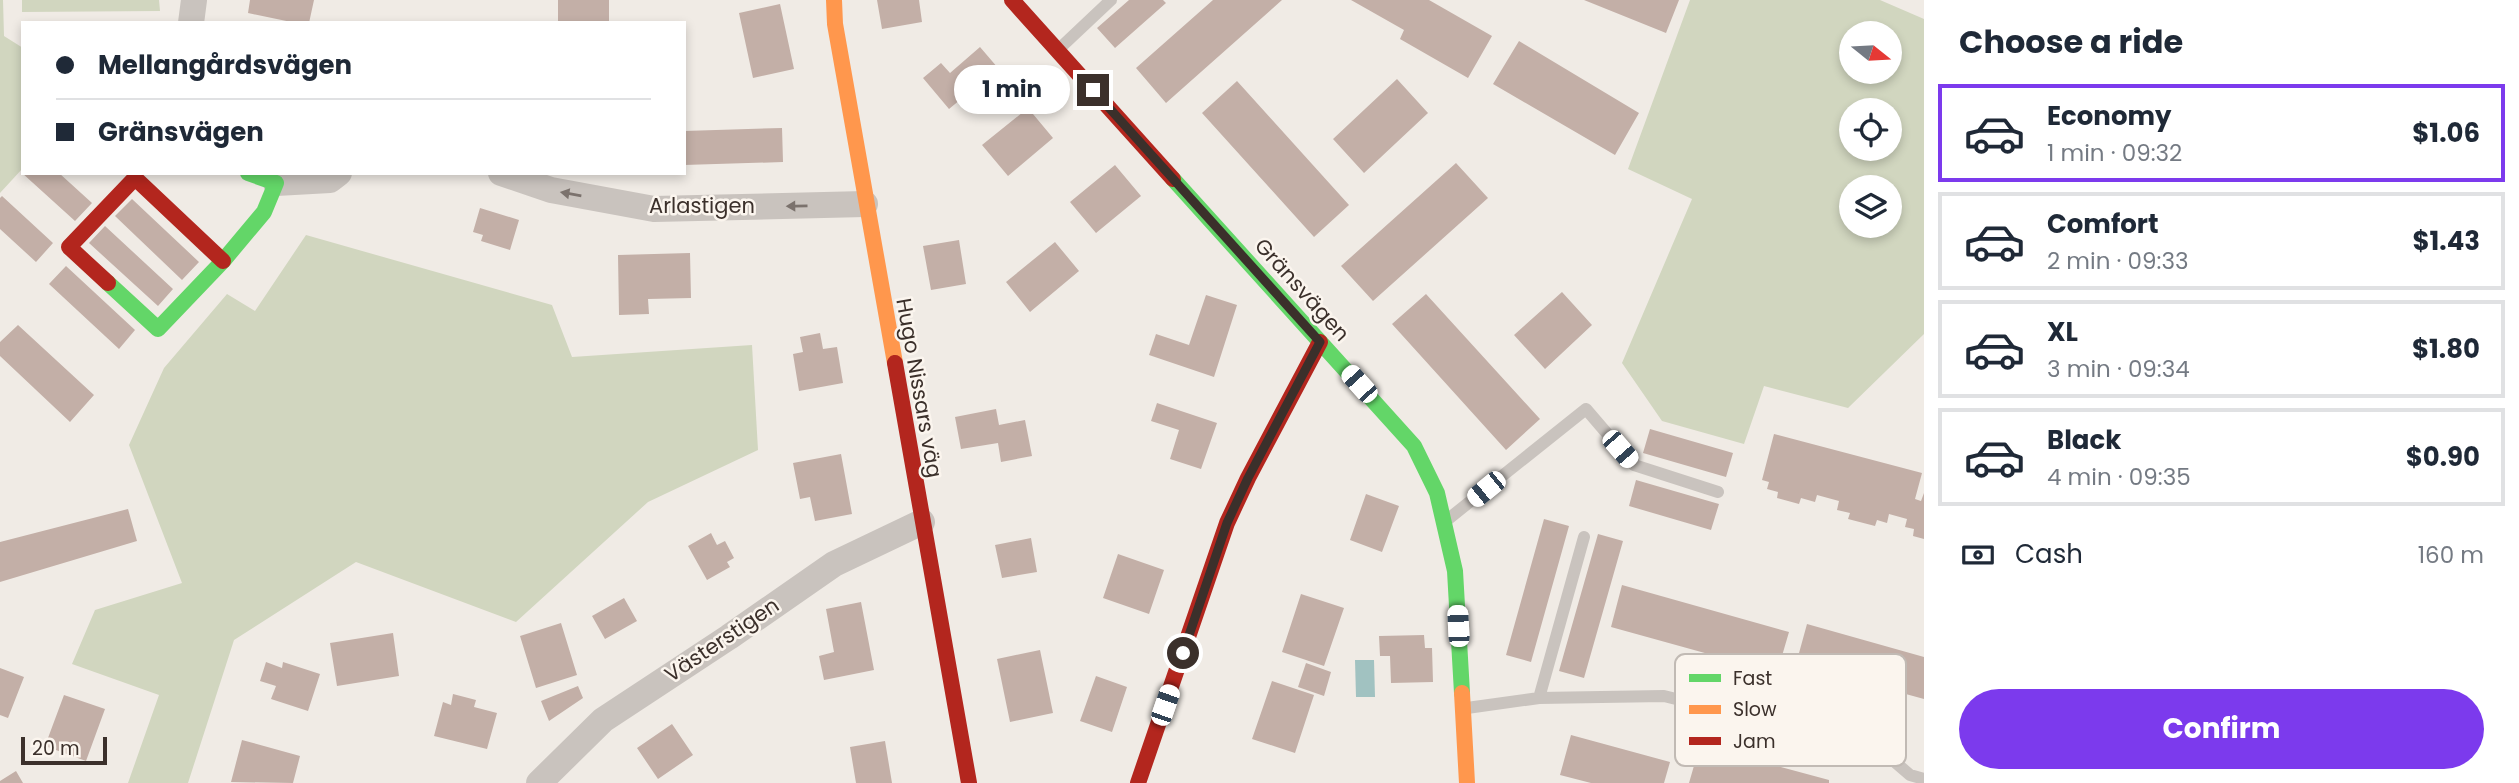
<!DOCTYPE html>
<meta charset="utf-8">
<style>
body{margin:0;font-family:Poppins,sans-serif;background:#f2f2f3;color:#1f2937;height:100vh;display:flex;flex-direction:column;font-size:26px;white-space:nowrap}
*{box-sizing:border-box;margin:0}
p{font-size:23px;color:#747a83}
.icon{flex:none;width:38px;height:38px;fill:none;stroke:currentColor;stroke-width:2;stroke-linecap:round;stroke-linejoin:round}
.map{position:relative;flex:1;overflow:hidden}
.details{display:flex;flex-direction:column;background:#fff;width:595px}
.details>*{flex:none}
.top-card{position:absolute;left:21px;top:21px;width:665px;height:154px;border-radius:0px;box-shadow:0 4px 10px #0003;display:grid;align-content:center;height:154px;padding:0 35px;background:#fff}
.needle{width:46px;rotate:108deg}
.fabs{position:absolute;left:1839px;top:21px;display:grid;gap:14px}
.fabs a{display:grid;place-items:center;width:63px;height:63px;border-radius:50%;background:#fff;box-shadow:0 4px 10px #0003;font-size:35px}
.scale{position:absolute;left:21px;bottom:18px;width:86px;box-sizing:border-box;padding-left:7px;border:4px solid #3b302b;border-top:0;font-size:19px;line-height:24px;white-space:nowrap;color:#3b302b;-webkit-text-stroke:5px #fbf5ee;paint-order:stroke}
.end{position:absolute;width:32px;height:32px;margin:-16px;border:9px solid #3b302b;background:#fff;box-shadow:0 0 0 4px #fff}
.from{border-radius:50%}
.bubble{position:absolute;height:49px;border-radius:24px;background:#fff;box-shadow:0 4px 10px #0003;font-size:23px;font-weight:700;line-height:49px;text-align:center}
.car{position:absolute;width:21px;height:42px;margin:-21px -10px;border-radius:9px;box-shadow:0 0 5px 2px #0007;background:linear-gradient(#fff 24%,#345 0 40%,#fff 0 76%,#345 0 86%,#fff 0)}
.top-card b{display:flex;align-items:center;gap:24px;height:66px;font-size:26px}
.top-card b+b{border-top:2px solid #e0e1e3}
.top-card i{width:18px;height:18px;background:#1f2937}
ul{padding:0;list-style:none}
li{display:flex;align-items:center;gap:21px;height:98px;margin:0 14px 10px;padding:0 21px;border:4px solid #e0e1e3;border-radius:0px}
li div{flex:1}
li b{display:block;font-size:26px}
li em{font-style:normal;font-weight:700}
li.active{border-color:#7c3aed}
li>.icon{width:63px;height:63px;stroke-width:1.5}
h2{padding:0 35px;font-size:32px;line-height:84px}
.pay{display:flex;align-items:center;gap:18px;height:77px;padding:0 35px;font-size:26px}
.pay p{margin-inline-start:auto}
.action{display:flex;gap:14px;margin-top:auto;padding:14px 35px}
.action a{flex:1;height:80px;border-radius:42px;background:#7c3aed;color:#fff;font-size:28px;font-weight:700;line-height:80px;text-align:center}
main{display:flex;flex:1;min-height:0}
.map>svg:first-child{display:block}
.green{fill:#d1d6bf;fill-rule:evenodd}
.water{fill:#a1c2c1}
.building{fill:#c3afa7}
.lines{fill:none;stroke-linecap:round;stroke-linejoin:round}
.lane{stroke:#c9c3be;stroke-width:12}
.street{stroke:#c9c3be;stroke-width:26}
.fast{stroke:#63d668;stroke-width:16}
.slow{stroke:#ff974d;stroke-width:16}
.jam{stroke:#b3261e;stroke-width:16}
.oneway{fill:#7b726d}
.route{stroke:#3b302b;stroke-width:9}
.labels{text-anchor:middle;stroke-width:5;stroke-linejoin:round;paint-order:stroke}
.street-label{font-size:21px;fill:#3b302b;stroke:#fbf5ee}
.key{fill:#fbf5ee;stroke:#c1bab4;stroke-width:2}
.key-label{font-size:19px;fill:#3b302b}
</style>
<main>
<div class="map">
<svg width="1924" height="783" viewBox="0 0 1924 783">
<rect width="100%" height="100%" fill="#f0ebe5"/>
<path class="green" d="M 0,0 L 3,0 L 4,36 L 23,48 L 23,168 L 0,193 Z
M 22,0 L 159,0 L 160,11 L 22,12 Z
M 1690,0 L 1880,0 L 1924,19 L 1924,334 L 1848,408 L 1764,386 L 1744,444 L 1662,421 L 1622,363 L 1692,199 L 1628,169 ZM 1890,33 L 1890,72 L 1852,72 L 1852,33 ZM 1852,110 L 1890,110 L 1890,149 L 1852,149 ZM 1852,187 L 1890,187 L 1890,226 L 1852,226 Z
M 306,235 L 552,305 L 572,357 L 752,345 L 758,450 L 648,502 L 516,622 L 356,562 L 234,640 L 188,783 L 128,783 L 159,695 L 72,664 L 95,610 L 182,583 L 129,445 L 164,368 L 227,294 L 255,311 Z"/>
<path class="water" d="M 1355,660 L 1374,660 L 1375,697 L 1356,697 Z"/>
<path class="building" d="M 250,0 L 314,0 L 309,23 L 296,23 L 248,13 Z
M 558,0 L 609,0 L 609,23 L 558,23 Z
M 877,0 L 919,0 L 922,22 L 882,29 Z
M 1129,0 L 1163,0 L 1166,3 L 1115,48 L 1097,28 Z
M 1213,0 L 1282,0 L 1166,103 L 1136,68 Z
M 1351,0 L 1429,0 L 1492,36 L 1468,78 L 1400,39 L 1404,30 Z
M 1584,0 L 1679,0 L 1666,33 Z
M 780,4 L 794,69 L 753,78 L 739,13 Z
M 1519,41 L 1639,113 L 1615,155 L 1493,84 Z
M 980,47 L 1004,75 L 978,97 L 972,90 L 949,109 L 923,78 L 941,63 L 950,73 Z
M 1397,79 L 1428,113 L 1364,173 L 1333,139 Z
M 1237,81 L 1349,205 L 1314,237 L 1202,113 Z
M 1028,108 L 1053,138 L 1008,176 L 982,145 Z
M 782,128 L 783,162 L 684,165 L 684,131 Z
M 1456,163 L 1488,198 L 1373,301 L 1341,266 Z
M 1115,165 L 1141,196 L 1096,233 L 1070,202 Z
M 22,173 L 59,173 L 92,203 L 75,221 Z
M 2,196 L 53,243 L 36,262 L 0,229 L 0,198 Z
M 132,199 L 199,262 L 182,280 L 115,216 Z
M 480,208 L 519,220 L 510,250 L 481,241 L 483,235 L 473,232 Z
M 105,226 L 173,289 L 158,306 L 89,243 Z
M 959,240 L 966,284 L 931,290 L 923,246 Z
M 1055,242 L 1079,271 L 1030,312 L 1006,282 Z
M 690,253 L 691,298 L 648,299 L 649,314 L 619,315 L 618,255 Z
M 66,266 L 135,330 L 119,349 L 49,284 Z
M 1562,292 L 1592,325 L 1545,369 L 1514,335 Z
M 1426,294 L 1540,419 L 1506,450 L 1392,324 Z
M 1206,295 L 1237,305 L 1214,377 L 1149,355 L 1156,334 L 1189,345 Z
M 18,325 L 94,395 L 70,422 L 0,356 L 0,342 Z
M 820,333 L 823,349 L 837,347 L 843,383 L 799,391 L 793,354 L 803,352 L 800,337 Z
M 1157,403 L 1217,423 L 1201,469 L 1170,459 L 1179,430 L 1151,421 Z
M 996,409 L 999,425 L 1025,420 L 1032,456 L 1001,462 L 998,443 L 961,449 L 955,417 Z
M 1650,429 L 1733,453 L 1726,477 L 1643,453 Z
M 1774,434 L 1922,473 L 1915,499 L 1921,501 L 1924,493 L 1924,539 L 1913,536 L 1914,529 L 1905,527 L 1907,519 L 1889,514 L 1887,523 L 1877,520 L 1875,526 L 1848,519 L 1850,513 L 1837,510 L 1839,501 L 1817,495 L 1815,502 L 1801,498 L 1799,504 L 1777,498 L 1778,492 L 1767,489 L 1769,482 L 1762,480 Z
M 841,454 L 852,514 L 815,521 L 810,497 L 800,499 L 793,463 Z
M 1636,480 L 1719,504 L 1711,530 L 1629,506 Z
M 1366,494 L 1399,506 L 1382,552 L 1350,540 Z
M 128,509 L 137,541 L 0,582 L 0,542 Z
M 1544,519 L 1569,526 L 1531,662 L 1506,655 Z
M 711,533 L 717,545 L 725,541 L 734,558 L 727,562 L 730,567 L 707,580 L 688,546 Z
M 1598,534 L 1623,541 L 1584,678 L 1559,671 Z
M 1031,538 L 1037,572 L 1002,578 L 995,545 Z
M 1118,554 L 1164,570 L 1149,614 L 1103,598 Z
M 1622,585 L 1789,632 L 1777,673 L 1611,627 Z
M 1301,594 L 1344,608 L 1324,666 L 1282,652 Z
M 624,598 L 637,621 L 605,639 L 592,616 Z
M 861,602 L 874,670 L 824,680 L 819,656 L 834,652 L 826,609 Z
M 561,623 L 577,675 L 536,688 L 520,636 Z
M 1807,624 L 1924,657 L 1924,699 L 1796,664 Z
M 393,633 L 399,676 L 337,686 L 330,643 Z
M 1424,635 L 1425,648 L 1432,648 L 1433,682 L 1391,683 L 1390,656 L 1380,656 L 1379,636 Z
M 1040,650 L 1053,713 L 1010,722 L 997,659 Z
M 266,662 L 282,668 L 283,662 L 320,674 L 308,711 L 271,699 L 276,686 L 260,681 Z
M 1306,663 L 1331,672 L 1324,696 L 1298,687 Z
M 0,668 L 24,677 L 8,718 L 0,715 Z
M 1096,676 L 1127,687 L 1112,732 L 1080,721 Z
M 1272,681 L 1314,695 L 1295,753 L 1252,739 Z
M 578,686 L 583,698 L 549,721 L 541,701 Z
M 453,694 L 476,700 L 474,707 L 497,713 L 487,749 L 434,736 L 443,702 L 451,705 Z
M 64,695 L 105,709 L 86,761 L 45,746 Z
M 672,724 L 693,755 L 658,779 L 637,748 Z
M 1571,735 L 1670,762 L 1664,783 L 1591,783 L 1560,775 Z
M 242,740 L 300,756 L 293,783 L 231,782 Z
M 885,741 L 892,783 L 856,783 L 850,747 Z
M 1700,745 L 1829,780 L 1829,783 L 1689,783 Z
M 16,771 L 23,783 L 0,783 L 0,781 Z"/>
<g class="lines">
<path class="lane" d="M 1060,48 L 1111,0
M 1447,520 L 1586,409 L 1634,465 L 1718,492
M 1539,698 L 1584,537
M 1467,708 L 1539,698 L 1664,696 L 1881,750 L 1910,775 L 1924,779"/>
<path class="street" d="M 191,23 L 194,0
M 501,173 L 551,190 L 654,209 L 865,204
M 276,183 L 330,180 L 339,173
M 539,783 L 603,720 L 729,637 L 834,564 L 922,522"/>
<path class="fast" d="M 1173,179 L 1414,446 L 1437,493 L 1455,571 L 1462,693
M 108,283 L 158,329 L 223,261 L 264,212 L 276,183 L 248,173"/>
<path class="slow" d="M 834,0 L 835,24 L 895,363
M 1462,693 L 1467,783"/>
<path class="jam" d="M 1012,0 L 1173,179
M 108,283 L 69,247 L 135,178 L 223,261
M 895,363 L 969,783
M 1138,783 L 1227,523 L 1248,478 L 1320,342"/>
</g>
<defs><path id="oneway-solid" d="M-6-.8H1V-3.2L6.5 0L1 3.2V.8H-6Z" transform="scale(1.75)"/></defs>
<g class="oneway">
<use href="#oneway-solid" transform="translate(571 194) rotate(-170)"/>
<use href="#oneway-solid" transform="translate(797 206) rotate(179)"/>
</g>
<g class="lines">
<path class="route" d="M 1093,90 L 1320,342 L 1248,478 L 1227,523 L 1183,653"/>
</g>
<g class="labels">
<g class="street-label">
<text x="702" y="213">Arlastigen</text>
<text transform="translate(1302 290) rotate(48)" y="7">Gränsvägen</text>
<text transform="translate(919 388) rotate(80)" y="7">Hugo Nissars väg</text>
<text transform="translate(722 640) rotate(-34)" y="7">Västerstigen</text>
</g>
</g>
<rect x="1675" y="654" width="231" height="112" rx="10" class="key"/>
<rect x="1689" y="674" width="32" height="8" fill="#63d668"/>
<rect x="1689" y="705" width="32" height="9" fill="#ff974d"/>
<rect x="1689" y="737" width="32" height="8" fill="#b3261e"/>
<g class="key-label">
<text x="1733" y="685">Fast</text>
<text x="1733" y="716">Slow</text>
<text x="1733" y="748">Jam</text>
</g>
</svg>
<div class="fabs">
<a><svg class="needle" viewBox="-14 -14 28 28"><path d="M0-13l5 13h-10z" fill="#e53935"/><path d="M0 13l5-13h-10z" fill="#747a83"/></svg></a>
<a><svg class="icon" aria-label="locate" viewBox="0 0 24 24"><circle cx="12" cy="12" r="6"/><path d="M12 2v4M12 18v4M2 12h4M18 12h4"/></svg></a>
<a><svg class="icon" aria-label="layers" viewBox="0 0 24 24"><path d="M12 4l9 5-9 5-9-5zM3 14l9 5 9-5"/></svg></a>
</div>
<div class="scale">20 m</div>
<i class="end from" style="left:1183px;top:653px"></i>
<i class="end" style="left:1093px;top:90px"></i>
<div class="bubble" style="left:954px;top:65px;width:116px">1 min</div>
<i class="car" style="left:1359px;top:384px;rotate:318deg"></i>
<i class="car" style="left:1620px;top:449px;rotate:139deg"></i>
<i class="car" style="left:1486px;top:489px;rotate:231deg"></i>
<i class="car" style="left:1458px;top:626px;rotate:357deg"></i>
<i class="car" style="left:1165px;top:705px;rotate:19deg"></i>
<div class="top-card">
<b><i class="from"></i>Mellangårdsvägen</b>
<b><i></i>Gränsvägen</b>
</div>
</div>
<section class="details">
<h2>Choose a ride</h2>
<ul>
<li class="active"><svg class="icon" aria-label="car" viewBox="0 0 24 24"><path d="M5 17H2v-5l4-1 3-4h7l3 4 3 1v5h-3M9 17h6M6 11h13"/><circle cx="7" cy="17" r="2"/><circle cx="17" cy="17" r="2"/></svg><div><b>Economy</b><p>1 min · 09:32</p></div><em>$1.06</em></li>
<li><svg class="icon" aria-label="car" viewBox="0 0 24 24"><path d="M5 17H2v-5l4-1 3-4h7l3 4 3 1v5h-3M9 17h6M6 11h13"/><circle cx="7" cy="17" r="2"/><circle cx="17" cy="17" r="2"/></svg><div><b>Comfort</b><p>2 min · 09:33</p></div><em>$1.43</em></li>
<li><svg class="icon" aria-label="car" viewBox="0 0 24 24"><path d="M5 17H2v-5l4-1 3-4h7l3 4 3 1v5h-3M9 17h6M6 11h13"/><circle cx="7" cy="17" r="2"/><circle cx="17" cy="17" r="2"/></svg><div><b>XL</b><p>3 min · 09:34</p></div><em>$1.80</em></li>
<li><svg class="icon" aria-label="car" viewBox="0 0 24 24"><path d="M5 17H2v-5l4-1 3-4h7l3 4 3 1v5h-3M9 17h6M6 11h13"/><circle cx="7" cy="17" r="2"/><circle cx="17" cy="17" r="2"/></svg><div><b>Black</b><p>4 min · 09:35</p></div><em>$0.90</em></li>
</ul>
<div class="pay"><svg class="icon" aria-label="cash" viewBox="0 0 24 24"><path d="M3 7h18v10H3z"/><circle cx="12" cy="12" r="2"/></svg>Cash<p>160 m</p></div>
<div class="action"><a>Confirm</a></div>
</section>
</main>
